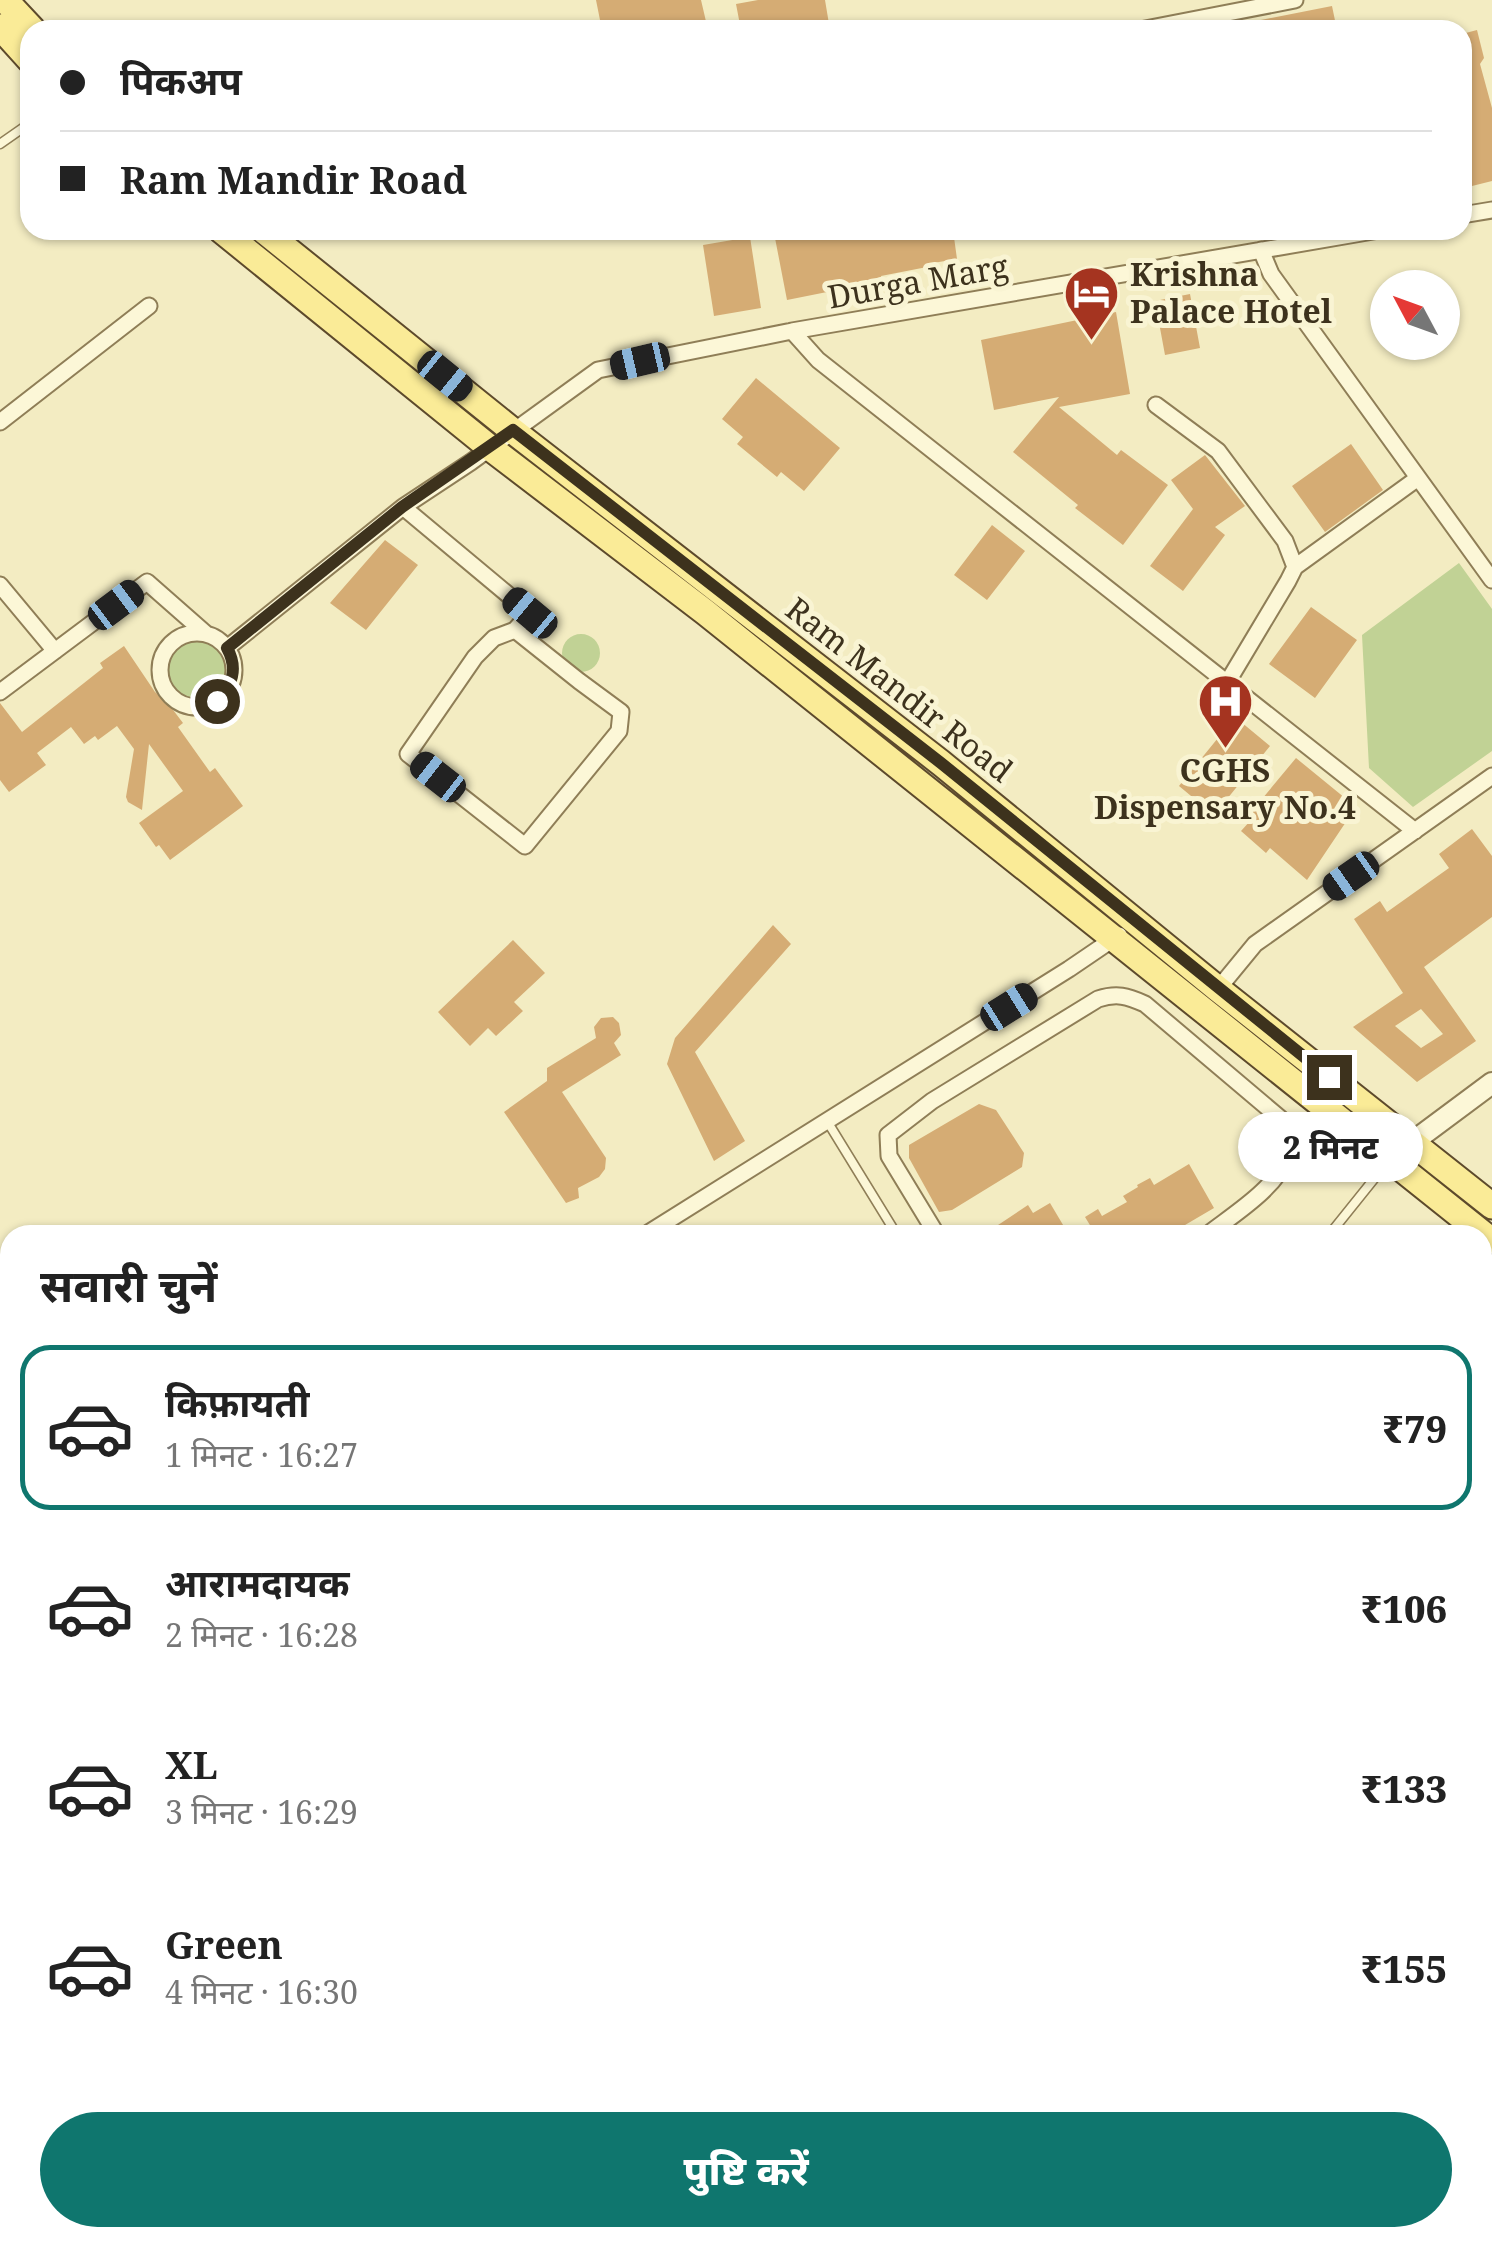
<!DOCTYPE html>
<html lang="hi">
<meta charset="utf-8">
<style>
body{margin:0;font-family:"Noto Serif","Noto Sans Devanagari",serif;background:#f2f2f2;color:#222;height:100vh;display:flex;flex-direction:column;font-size:38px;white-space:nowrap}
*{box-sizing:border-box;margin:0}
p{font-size:32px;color:#767676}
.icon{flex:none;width:55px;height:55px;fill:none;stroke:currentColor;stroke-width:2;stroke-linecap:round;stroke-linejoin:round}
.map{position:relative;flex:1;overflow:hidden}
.details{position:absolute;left:0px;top:1225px;width:1492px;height:1022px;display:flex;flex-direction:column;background:#fff;border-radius:30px 30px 0 0;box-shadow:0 2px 8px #0004}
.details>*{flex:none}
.guide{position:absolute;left:20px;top:20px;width:1452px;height:220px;border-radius:30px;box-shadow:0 2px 8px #0004;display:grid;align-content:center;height:220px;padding:0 40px;background:#fff}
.needle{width:65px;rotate:311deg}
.tools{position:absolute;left:1370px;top:270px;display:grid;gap:20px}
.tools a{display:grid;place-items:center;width:90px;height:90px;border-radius:50%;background:#fff;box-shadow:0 2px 8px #0004;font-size:50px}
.end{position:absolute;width:45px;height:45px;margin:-22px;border:12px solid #3d321d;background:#fff;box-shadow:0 0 0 5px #fff}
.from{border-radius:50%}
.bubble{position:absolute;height:70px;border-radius:35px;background:#fff;box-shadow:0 2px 8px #0004;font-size:32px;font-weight:800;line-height:70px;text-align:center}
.car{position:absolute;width:30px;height:60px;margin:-30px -15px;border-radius:12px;box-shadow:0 0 8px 2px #0007;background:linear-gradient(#222 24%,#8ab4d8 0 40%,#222 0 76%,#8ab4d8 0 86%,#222 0)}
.guide b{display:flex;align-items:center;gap:35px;height:95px;font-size:38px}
.guide b+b{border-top:2px solid #e0e0e0}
.guide i{width:25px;height:25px;background:#222}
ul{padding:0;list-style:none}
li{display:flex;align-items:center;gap:30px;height:165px;margin:0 20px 15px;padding:0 20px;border:5px solid transparent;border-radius:30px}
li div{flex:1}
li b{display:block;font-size:38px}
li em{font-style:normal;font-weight:800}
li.on{border-color:#0f766e}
li>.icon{width:90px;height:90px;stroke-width:1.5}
h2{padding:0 40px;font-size:45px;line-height:120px}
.cta{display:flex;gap:20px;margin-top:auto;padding:20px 40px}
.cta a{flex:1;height:115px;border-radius:60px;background:#0f766e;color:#fff;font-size:40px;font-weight:800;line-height:115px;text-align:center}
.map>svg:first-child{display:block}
.green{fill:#c1d295}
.building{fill:#d5ac74;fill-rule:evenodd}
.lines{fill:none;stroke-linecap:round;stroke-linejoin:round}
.service-casing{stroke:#8f7e57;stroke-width:11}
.minor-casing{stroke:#8f7e57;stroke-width:19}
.tertiary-casing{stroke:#8f7e57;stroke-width:24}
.primary-casing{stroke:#5d4a2c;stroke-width:29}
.service{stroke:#fcf7d7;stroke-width:8}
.minor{stroke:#fcf7d7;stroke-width:15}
.tertiary{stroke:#fcf7d7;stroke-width:20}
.primary{stroke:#faeb97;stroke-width:25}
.rail-casing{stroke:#3d321d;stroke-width:9}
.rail{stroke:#f9f4d3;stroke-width:5;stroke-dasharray:15;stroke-linecap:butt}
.route{stroke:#3d321d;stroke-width:12}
.labels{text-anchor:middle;stroke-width:10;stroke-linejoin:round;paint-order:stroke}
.poi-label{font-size:32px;font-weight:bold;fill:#3d321d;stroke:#f9f4d3;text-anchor:start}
.street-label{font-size:32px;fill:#3d321d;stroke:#f9f4d3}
</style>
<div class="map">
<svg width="1492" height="2247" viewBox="0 0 1492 2247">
<rect width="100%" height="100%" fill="#f3ecc2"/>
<path class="green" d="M 1459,563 L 1492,609 L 1492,751 L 1413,807 L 1369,768 L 1362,635 Z
M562 653a19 19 0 1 1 38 0a19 19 0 1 1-38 0Z
M166 670a32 32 0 1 1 64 0a32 32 0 1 1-64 0Z"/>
<path class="building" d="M 596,0 L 701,0 L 708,30 L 602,30 Z
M 758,0 L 825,0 L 830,30 L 741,30 L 736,4 Z
M 1332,6 L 1337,30 L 1247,30 L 1246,23 Z
M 1477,30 L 1484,58 L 1480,64 L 1492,108 L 1492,181 L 1468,187 L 1462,163 L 1462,34 Z
M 812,230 L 953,230 L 957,259 L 927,264 L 927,267 L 881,276 L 882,281 L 787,300 L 775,238 Z
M 750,237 L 761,308 L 714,316 L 703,245 Z
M 1190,294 L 1200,348 L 1165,355 L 1155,301 Z
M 1116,312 L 1130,394 L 1059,407 L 1117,455 L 1121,450 L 1168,485 L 1123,545 L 1075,508 L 1078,505 L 1013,452 L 1059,397 L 994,410 L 981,340 Z
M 756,378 L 840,448 L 804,491 L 781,472 L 777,477 L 737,444 L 743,437 L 722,419 Z
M 1351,444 L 1383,490 L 1325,532 L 1292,486 Z
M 1205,455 L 1245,506 L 1215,527 L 1225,535 L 1183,591 L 1150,566 L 1193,509 L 1171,480 Z
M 992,525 L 1025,551 L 987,600 L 954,575 Z
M 385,540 L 418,565 L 366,630 L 330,603 Z
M 1311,607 L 1357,640 L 1315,698 L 1269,664 Z
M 124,646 L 155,692 L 167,702 L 183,723 L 178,727 L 210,772 L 215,768 L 243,806 L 170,860 L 159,845 L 156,847 L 139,823 L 183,791 L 149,744 L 142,810 L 128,802 L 126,797 L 134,749 L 117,726 L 98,740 L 95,736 L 84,744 L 71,727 L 37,753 L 46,765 L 9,792 L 0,780 L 0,703 L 22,732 L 103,668 L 100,663 Z
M 1235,717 L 1270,746 L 1214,815 L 1179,786 Z
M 1296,758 L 1356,807 L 1307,880 L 1270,848 L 1266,853 L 1241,831 L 1251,820 L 1247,817 Z
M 1472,829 L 1492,856 L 1492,917 L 1424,967 L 1476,1041 L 1417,1082 L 1353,1027 L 1403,993 L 1354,919 L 1380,901 L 1387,912 L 1449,868 L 1439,854 ZM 1421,1009 L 1443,1034 L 1421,1048 L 1395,1026 Z
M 773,925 L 791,944 L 695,1052 L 745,1141 L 714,1161 L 667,1064 L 675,1038 Z
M 513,940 L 545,973 L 514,1002 L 523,1011 L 496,1036 L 488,1028 L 470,1046 L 438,1012 Z
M 613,1017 L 619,1023 L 621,1035 L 614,1043 L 621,1055 L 562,1092 L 606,1158 L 605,1169 L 599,1177 L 578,1188 L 579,1198 L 566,1203 L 504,1112 L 547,1081 L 547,1068 L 596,1038 L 594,1027 L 601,1018 Z
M 979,1104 L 996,1110 L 1024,1153 L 1022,1167 L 952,1210 L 939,1212 L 909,1158 L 909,1145 Z
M 1189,1164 L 1214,1208 L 1168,1235 L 1096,1235 L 1085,1217 L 1098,1209 L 1102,1216 L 1127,1202 L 1123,1196 L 1138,1187 L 1137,1185 L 1150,1178 L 1154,1185 Z
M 1050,1203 L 1069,1235 L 983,1235 L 1028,1205 L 1033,1213 Z"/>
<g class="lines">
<defs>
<path id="service" d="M 0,144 L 30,123
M 827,1121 L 897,1235
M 1329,1235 L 1386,1164
M 1482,1517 L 1492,1517"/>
<path id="minor" d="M 1140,30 L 1295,0
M 1462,215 L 1492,210
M 1261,250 L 1271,274 L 1492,580
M 792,331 L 818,360 L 1415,831
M 1156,405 L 1218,451 L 1285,541 L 1295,567 L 1288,581 L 1227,683
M 0,422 L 149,306
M 403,507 L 471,462 L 598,370 L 792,331 L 1379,230
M 1295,567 L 1418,478
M 0,585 L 55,651
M160 670a37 37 0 1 1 74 0a37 37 0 1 1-74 0Z
M 227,648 L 403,507 L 530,613 L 515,630 L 494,638 L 475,657 L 408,754 L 525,846 L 619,731 L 621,712 L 579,681 L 515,630
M 0,692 L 147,582 L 205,633
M 1218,989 L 1255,944 L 1492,776
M 645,1235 L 1069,969 L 1119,935
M 937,1235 L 889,1156 L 888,1135 L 932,1101 L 1098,999 C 1117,993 1127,996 1145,1004 L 1281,1119 C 1286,1131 1289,1145 1286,1158 C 1277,1188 1231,1216 1207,1235
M 0,1799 L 10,1805
M 0,2005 L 10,2002
M 1482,2194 L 1492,2195
M 1368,2238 L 1368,2247
M 189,2247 L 190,2238
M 1012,2247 L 1087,2238
M 1487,2247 L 1492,2239"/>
<path id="tertiary" d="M 1402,1150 L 1492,1083"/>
<path id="primary" d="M 5,0 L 33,30
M 0,27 L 30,60
M 221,230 L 489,447 L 705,612 L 1492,1241
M 263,230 L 513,431 L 941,763 L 1218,989 L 1492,1206"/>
</defs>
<use href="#service" class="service-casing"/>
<use href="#minor" class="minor-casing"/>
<use href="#tertiary" class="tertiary-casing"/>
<use href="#primary" class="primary-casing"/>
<use href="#service" class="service"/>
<use href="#minor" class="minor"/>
<use href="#tertiary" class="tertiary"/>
<use href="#primary" class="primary"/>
<defs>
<path id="rail" d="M 1482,1822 L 1492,1820
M 1482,1885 L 1492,1883
M 1482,1906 L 1492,1904
M 1482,1962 L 1492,1961
M 1482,2012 L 1492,2011
M 0,2069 L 10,2067
M 0,2091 L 10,2090"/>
</defs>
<use href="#rail" class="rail-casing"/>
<use href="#rail" class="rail"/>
</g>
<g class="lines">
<path class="route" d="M 217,701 C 233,685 238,668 227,648 L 402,507 L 513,430 L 941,763 L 1329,1077"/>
</g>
<defs>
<symbol id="hotel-pin" viewBox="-11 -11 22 30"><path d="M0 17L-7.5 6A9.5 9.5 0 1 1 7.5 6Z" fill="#a53420" stroke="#f9f4d3"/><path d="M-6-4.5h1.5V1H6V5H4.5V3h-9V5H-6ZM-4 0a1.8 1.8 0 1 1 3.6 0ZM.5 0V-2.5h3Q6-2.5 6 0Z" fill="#fff"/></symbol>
<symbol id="hospital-pin" viewBox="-11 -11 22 30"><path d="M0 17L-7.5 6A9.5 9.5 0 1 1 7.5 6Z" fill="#a53420" stroke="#f9f4d3"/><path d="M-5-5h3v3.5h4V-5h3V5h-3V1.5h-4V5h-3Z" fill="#fff"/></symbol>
</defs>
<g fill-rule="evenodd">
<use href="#hotel-pin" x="1060" y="262" width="63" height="86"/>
<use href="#hospital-pin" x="1194" y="670" width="63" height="86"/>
</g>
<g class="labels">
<g class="poi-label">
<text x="1130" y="286">Krishna<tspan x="1130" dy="37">Palace Hotel</tspan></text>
<text x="1225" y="782" text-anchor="middle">CGHS<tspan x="1225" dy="37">Dispensary No.4</tspan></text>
</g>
<g class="street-label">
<text transform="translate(918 282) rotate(-10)" y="11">Durga Marg</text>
<text transform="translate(899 690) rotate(38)" y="11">Ram Mandir Road</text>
</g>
</g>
</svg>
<div class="tools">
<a><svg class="needle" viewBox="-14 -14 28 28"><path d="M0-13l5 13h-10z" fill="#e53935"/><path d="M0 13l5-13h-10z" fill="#767676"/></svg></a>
</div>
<i class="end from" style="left:217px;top:701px"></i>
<i class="end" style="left:1329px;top:1077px"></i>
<div class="bubble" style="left:1238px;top:1112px;width:185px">2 मिनट</div>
<i class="car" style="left:640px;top:361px;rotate:257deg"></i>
<i class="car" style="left:445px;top:376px;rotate:129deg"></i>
<i class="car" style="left:116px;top:605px;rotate:53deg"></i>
<i class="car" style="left:530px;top:613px;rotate:310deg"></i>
<i class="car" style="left:438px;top:777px;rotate:308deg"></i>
<i class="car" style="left:1351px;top:876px;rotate:235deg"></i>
<i class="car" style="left:1009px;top:1007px;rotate:58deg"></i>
<div class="guide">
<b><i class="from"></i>पिकअप</b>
<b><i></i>Ram Mandir Road</b>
</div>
<section class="details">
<h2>सवारी चुनें</h2>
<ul>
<li class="on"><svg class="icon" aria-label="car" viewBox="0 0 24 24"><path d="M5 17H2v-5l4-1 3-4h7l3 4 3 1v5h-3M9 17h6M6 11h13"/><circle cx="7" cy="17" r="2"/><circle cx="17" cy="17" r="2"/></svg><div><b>किफ़ायती</b><p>1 मिनट · 16:27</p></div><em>₹79</em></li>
<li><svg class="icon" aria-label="car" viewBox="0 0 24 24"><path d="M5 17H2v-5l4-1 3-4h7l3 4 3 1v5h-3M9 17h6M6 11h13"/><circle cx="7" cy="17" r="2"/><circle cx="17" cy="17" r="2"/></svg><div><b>आरामदायक</b><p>2 मिनट · 16:28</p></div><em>₹106</em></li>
<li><svg class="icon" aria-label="car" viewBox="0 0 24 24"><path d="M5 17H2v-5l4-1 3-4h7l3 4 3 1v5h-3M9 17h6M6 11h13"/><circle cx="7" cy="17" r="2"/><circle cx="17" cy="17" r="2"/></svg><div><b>XL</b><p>3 मिनट · 16:29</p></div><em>₹133</em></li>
<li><svg class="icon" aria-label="car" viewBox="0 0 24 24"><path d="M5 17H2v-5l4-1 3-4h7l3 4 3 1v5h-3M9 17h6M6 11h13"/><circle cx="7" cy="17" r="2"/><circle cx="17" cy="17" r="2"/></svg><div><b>Green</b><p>4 मिनट · 16:30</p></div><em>₹155</em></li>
</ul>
<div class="cta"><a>पुष्टि करें</a></div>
</section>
</div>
